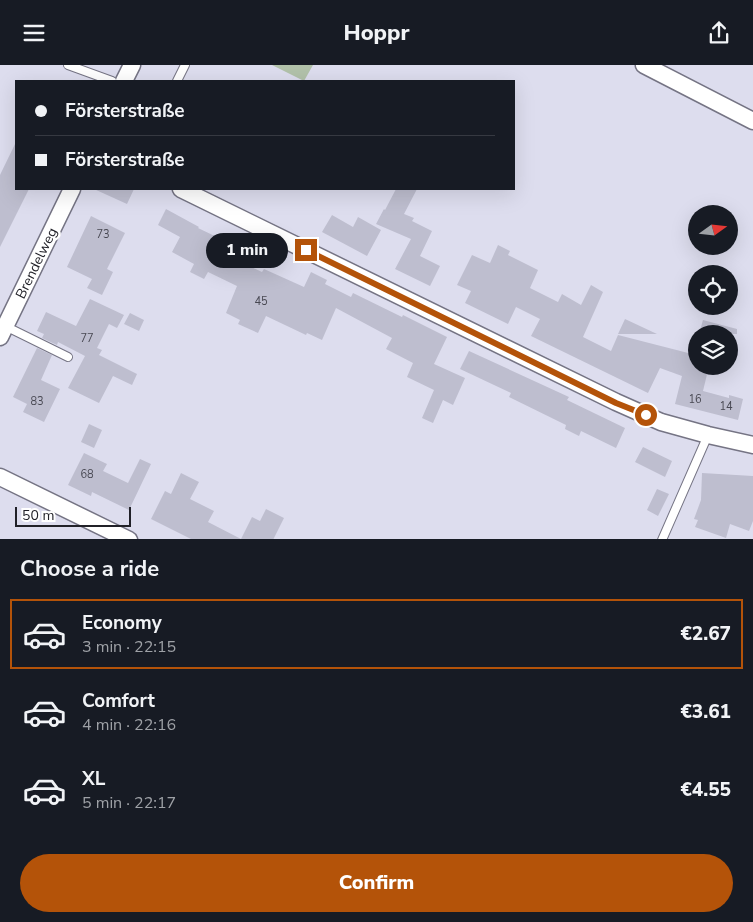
<!DOCTYPE html>
<meta charset="utf-8">
<style>
body{margin:0;font-family:"Nunito Sans",sans-serif;background:#20242c;color:#f1f3f6;height:100vh;display:flex;flex-direction:column;font-size:19px;white-space:nowrap}
*{box-sizing:border-box;margin:0}
p{font-size:16px;color:#9ea1a6}
.icon{flex:none;width:28px;height:28px;fill:none;stroke:currentColor;stroke-width:2;stroke-linecap:round;stroke-linejoin:round}
.map{position:relative;height:474px;overflow:hidden}
.sheet{display:flex;flex-direction:column;background:#171b24;flex:1}
.sheet>*{flex:none}
.banner{position:absolute;left:15px;top:15px;width:500px;height:110px;border-radius:0px;box-shadow:0 5px 20px #0002;display:grid;align-content:center;height:110px;padding:0 20px;background:#171b24}
.needle{width:32px;rotate:75deg}
.tools{position:absolute;left:688px;top:140px;display:grid;gap:10px}
.tools a{display:grid;place-items:center;width:50px;height:50px;border-radius:50%;background:#171b24;box-shadow:0 5px 20px #0002;font-size:25px}
.scale{position:absolute;left:15px;bottom:12px;width:116px;box-sizing:border-box;padding-left:5px;border:2px solid #212128;border-top:0;font-size:14px;line-height:18px;white-space:nowrap;color:#212128;-webkit-text-stroke:4px #fff;paint-order:stroke}
.end{position:absolute;width:22px;height:22px;margin:-11px;border:6px solid #b45309;background:#fff;box-shadow:0 0 0 2px #fff}
.from{border-radius:50%}
.bubble{position:absolute;height:35px;border-radius:18px;background:#171b24;box-shadow:0 5px 20px #0002;font-size:16px;font-weight:800;line-height:35px;text-align:center}
.banner b{display:flex;align-items:center;gap:18px;height:48px;font-size:19px}
.banner b+b{border-top:1px solid #363941}
.banner i{width:12px;height:12px;background:#f1f3f6}
ul{padding:0;list-style:none}
li{display:flex;align-items:center;gap:15px;height:70px;margin:0 10px 8px;padding:0 10px;border:2px solid transparent;border-radius:0px}
li div{flex:1}
li b{display:block;font-size:19px}
li em{font-style:normal;font-weight:800}
li.active{border-color:#b45309}
li>.icon{width:45px;height:45px;stroke-width:1.5}
h2{padding:0 20px;font-size:22px;line-height:60px}
.cta{display:flex;gap:10px;margin-top:auto;padding:10px 20px}
.cta a{flex:1;height:58px;border-radius:30px;background:#b45309;color:#fff;font-size:20px;font-weight:800;line-height:58px;text-align:center}
header{display:flex;justify-content:space-between;align-items:center;height:65px;padding:0 20px;background:#171b24;font-size:22px;font-weight:800}
.map>svg:first-child{display:block}
.park{fill:#b2c2aa}
.building{fill:#bebecf}
.lines{fill:none;stroke-linecap:round;stroke-linejoin:round}
.lane-casing{stroke:#757484;stroke-width:10}
.street-casing{stroke:#757484;stroke-width:19}
.lane{stroke:#fff;stroke-width:8}
.street{stroke:#fff;stroke-width:16}
.route{stroke:#b45309;stroke-width:6}
.labels{text-anchor:middle;stroke-width:5;stroke-linejoin:round;paint-order:stroke}
.number-label{font-size:11px;fill:#484852}
.street-label{font-size:14px;fill:#212128;stroke:#fff}
</style>
<header><svg class="icon" aria-label="menu" viewBox="0 0 24 24"><path d="M4 6h16M4 12h16M4 18h16"/></svg>Hoppr<svg class="icon" aria-label="share" viewBox="0 0 24 24"><path d="M12 15V3M7 8l5-5 5 5M5 13v7h14v-7"/></svg></header>
<div class="map">
<svg width="753" height="475" viewBox="0 0 753 475">
<rect width="100%" height="100%" fill="#dde"/>
<path class="park" d="M 272,0 L 313,0 L 304,16 Z"/>
<path class="building" d="M 16,77 L 16,124 L 29,124 L 0,182 L 0,110 Z
M 94,124 L 134,124 L 127,139 Z
M 396,124 L 417,124 L 404,149 L 414,153 L 412,156 L 432,166 L 420,191 L 440,201 L 430,221 L 395,204 L 411,174 L 376,159 L 384,144 L 385,145 Z
M 166,144 L 199,162 L 198,163 L 223,175 L 218,186 L 262,207 L 264,204 L 304,222 L 311,207 L 327,215 L 325,219 L 351,232 L 353,228 L 402,252 L 403,250 L 447,272 L 434,299 L 465,313 L 453,340 L 443,335 L 433,358 L 422,353 L 434,325 L 407,312 L 413,298 L 386,284 L 392,273 L 336,243 L 322,275 L 307,268 L 306,270 L 266,251 L 258,268 L 238,259 L 240,255 L 226,248 L 237,221 L 208,207 L 204,214 L 190,207 L 194,199 L 172,187 L 180,172 L 158,160 Z
M 332,150 L 353,162 L 358,152 L 381,165 L 367,191 L 322,167 Z
M 91,151 L 125,168 L 107,204 L 113,207 L 102,230 L 87,223 L 92,214 L 67,202 Z
M 498,180 L 510,186 L 508,190 L 538,205 L 530,223 L 558,237 L 562,229 L 581,240 L 591,220 L 603,227 L 583,272 L 611,286 L 618,270 L 696,290 L 696,301 L 709,301 L 703,326 L 729,333 L 729,330 L 743,334 L 738,355 L 675,339 L 682,311 L 660,303 L 648,328 L 531,271 L 540,254 L 516,242 L 508,259 L 465,238 L 471,226 L 457,220 L 472,190 L 490,198 Z
M 90,234 L 124,250 L 117,263 L 109,259 L 97,283 L 102,285 L 99,290 L 137,309 L 132,320 L 113,311 L 99,338 L 68,323 L 85,291 L 58,277 L 57,280 L 42,273 L 44,269 L 37,266 L 46,247 L 76,261 Z
M 130,248 L 144,255 L 139,266 L 124,259 Z
M 625,254 L 657,269 L 618,269 Z
M 703,255 L 737,264 L 737,269 L 699,269 Z
M 37,283 L 52,290 L 41,315 L 60,324 L 44,357 L 23,347 L 27,339 L 13,332 Z
M 469,286 L 569,332 L 567,335 L 625,363 L 616,383 L 581,366 L 579,371 L 565,364 L 566,360 L 509,332 L 511,328 L 460,304 Z
M 89,359 L 102,365 L 94,383 L 81,377 Z
M 643,382 L 672,396 L 665,412 L 635,397 Z
M 84,388 L 107,399 L 103,406 L 128,418 L 140,394 L 151,399 L 129,445 L 92,427 L 91,431 L 68,420 Z
M 181,408 L 199,417 L 190,434 L 214,446 L 208,457 L 241,474 L 252,452 L 260,456 L 266,444 L 284,453 L 273,475 L 193,475 L 151,454 L 165,426 L 171,429 Z
M 702,408 L 753,411 L 753,456 L 749,466 L 730,459 L 726,473 L 695,462 L 698,455 L 694,454 L 701,435 Z
M 657,424 L 669,429 L 658,451 L 647,445 Z"/>
<g class="lines">
<defs>
<path id="lane" d="M 68,0 L 112,16
M 177,16 L 185,0
M 5,261 L 68,292
M 662,475 L 708,370"/>
<path id="street" d="M 644,0 L 753,56
M 124,16 L 132,0
M 181,124 L 616,337 L 661,357 L 708,370 L 753,380
M 0,272 L 72,124
M 0,412 L 129,475"/>
</defs>
<use href="#lane" class="lane-casing"/>
<use href="#street" class="street-casing"/>
<use href="#lane" class="lane"/>
<use href="#street" class="street"/>
</g>
<g class="lines">
<path class="route" d="M 306,185 L 616,338 L 646,350"/>
</g>
<g class="labels">
<g class="number-label">
<text x="103" y="173">73</text>
<text x="261" y="240">45</text>
<text x="87" y="277">77</text>
<text x="695" y="338">16</text>
<text x="37" y="340">83</text>
<text x="726" y="345">14</text>
<text x="87" y="413">68</text>
</g>
<g class="street-label">
<text transform="translate(36 198) rotate(-64)" y="5">Brendelweg</text>
</g>
</g>
</svg>
<div class="tools">
<a><svg class="needle" viewBox="-14 -14 28 28"><path d="M0-13l5 13h-10z" fill="#e53935"/><path d="M0 13l5-13h-10z" fill="#9ea1a6"/></svg></a>
<a><svg class="icon" aria-label="locate" viewBox="0 0 24 24"><circle cx="12" cy="12" r="6"/><path d="M12 2v4M12 18v4M2 12h4M18 12h4"/></svg></a>
<a><svg class="icon" aria-label="layers" viewBox="0 0 24 24"><path d="M12 4l9 5-9 5-9-5zM3 14l9 5 9-5"/></svg></a>
</div>
<div class="scale">50 m</div>
<i class="end from" style="left:646px;top:350px"></i>
<i class="end" style="left:306px;top:185px"></i>
<div class="bubble" style="left:206px;top:168px;width:82px">1 min</div>
<div class="banner">
<b><i class="from"></i>Försterstraße</b>
<b><i></i>Försterstraße</b>
</div>
</div>
<section class="sheet">
<h2>Choose a ride</h2>
<ul>
<li class="active"><svg class="icon" aria-label="car" viewBox="0 0 24 24"><path d="M5 17H2v-5l4-1 3-4h7l3 4 3 1v5h-3M9 17h6M6 11h13"/><circle cx="7" cy="17" r="2"/><circle cx="17" cy="17" r="2"/></svg><div><b>Economy</b><p>3 min · 22:15</p></div><em>€2.67</em></li>
<li><svg class="icon" aria-label="car" viewBox="0 0 24 24"><path d="M5 17H2v-5l4-1 3-4h7l3 4 3 1v5h-3M9 17h6M6 11h13"/><circle cx="7" cy="17" r="2"/><circle cx="17" cy="17" r="2"/></svg><div><b>Comfort</b><p>4 min · 22:16</p></div><em>€3.61</em></li>
<li><svg class="icon" aria-label="car" viewBox="0 0 24 24"><path d="M5 17H2v-5l4-1 3-4h7l3 4 3 1v5h-3M9 17h6M6 11h13"/><circle cx="7" cy="17" r="2"/><circle cx="17" cy="17" r="2"/></svg><div><b>XL</b><p>5 min · 22:17</p></div><em>€4.55</em></li>
</ul>
<div class="cta"><a>Confirm</a></div>
</section>
